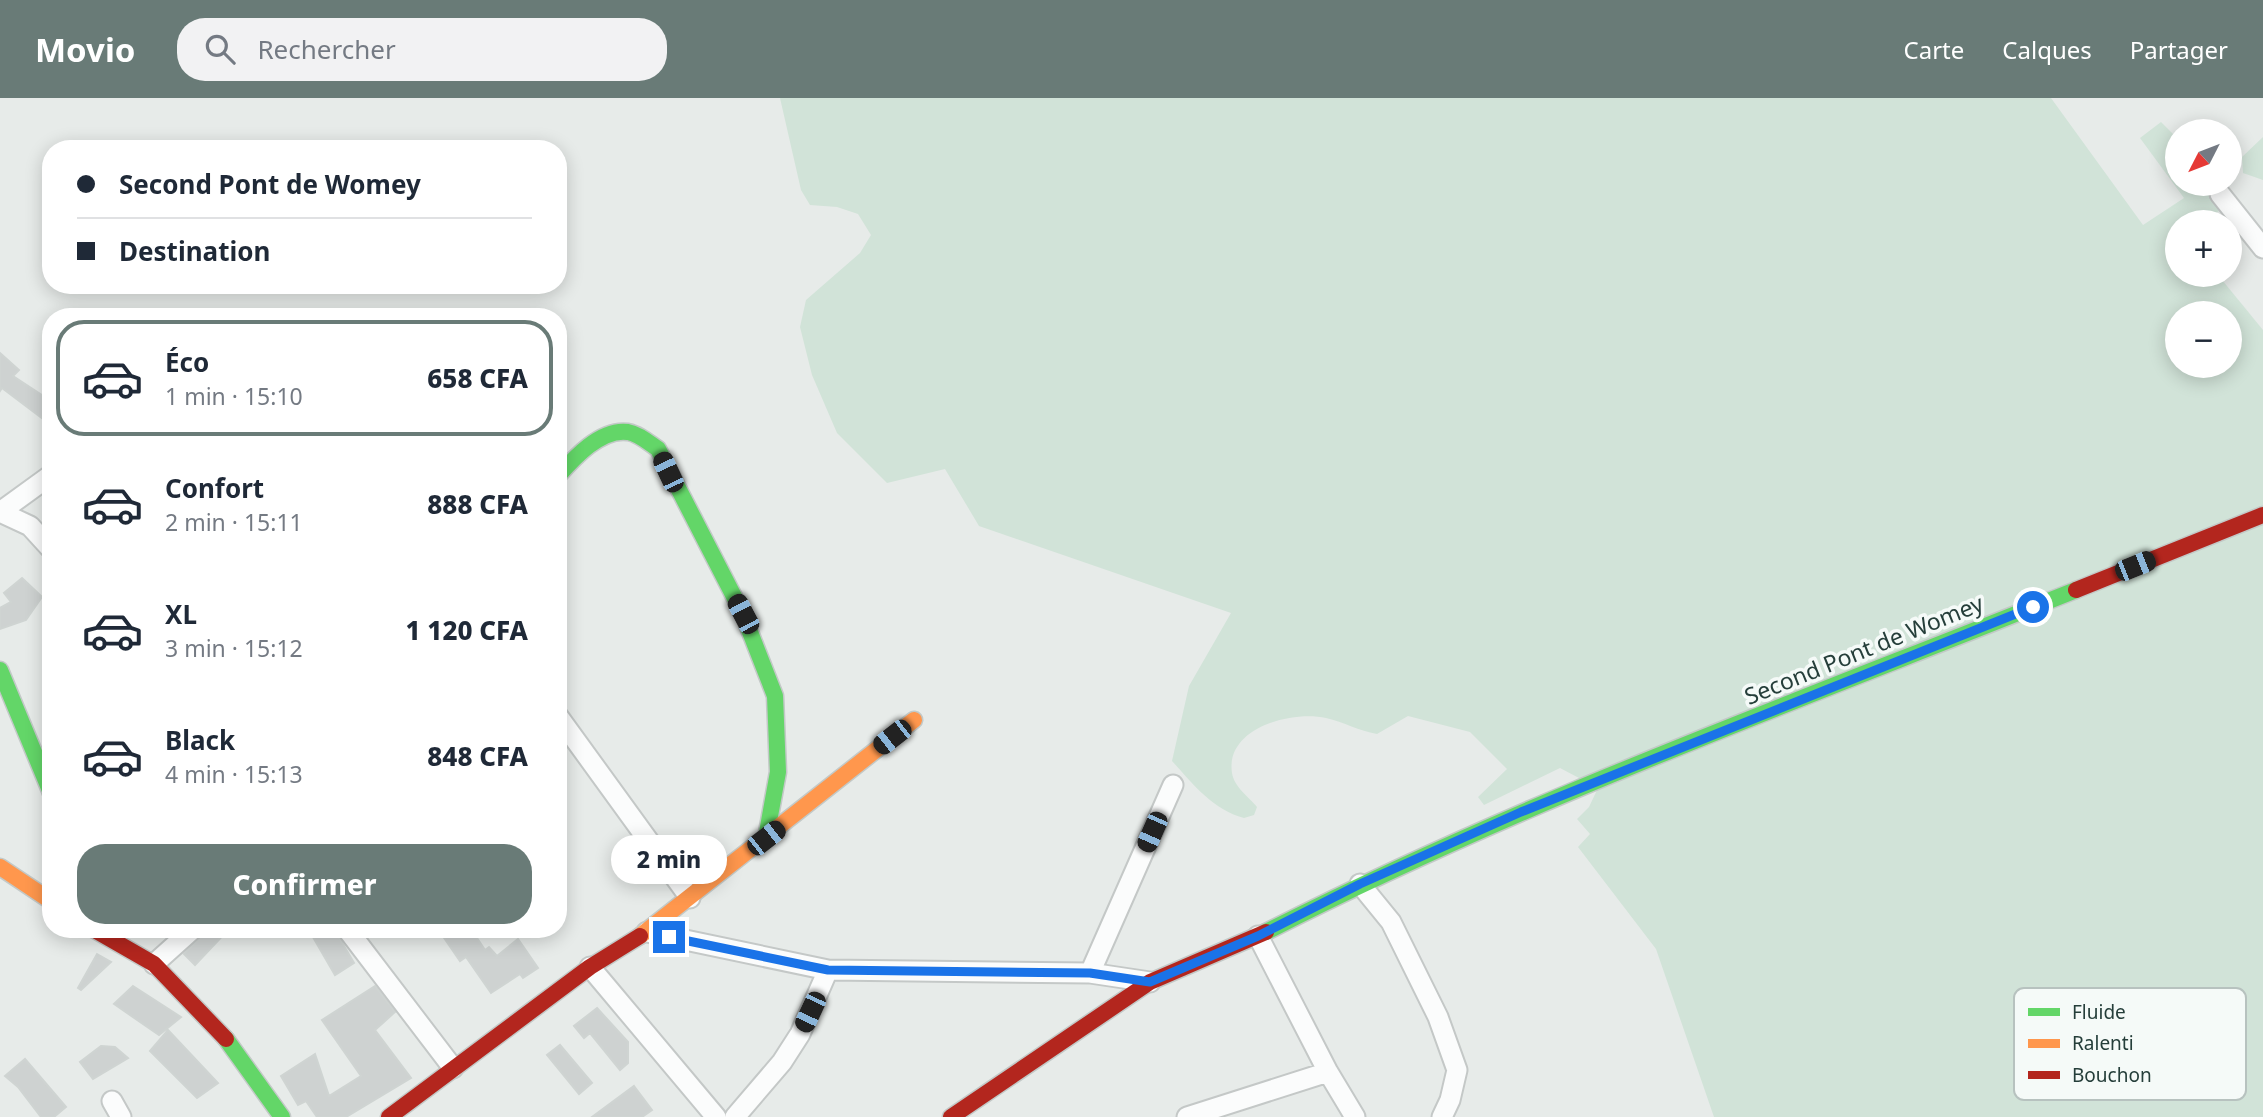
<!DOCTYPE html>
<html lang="fr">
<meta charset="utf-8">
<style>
body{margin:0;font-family:"Noto Sans",sans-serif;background:#f2f2f3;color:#1f2937;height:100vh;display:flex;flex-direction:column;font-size:26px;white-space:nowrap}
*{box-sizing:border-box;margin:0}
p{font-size:23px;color:#747a83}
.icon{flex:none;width:38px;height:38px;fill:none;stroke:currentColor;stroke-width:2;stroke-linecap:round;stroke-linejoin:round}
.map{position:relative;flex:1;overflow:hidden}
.panel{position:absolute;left:42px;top:210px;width:525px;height:630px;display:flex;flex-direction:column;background:#fff;border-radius:28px;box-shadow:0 4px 18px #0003}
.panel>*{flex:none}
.hud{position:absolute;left:42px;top:42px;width:525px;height:154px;border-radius:28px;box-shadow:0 4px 18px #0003;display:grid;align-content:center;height:154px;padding:0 35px;background:#fff}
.needle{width:46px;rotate:228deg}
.tools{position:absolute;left:2165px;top:21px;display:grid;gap:14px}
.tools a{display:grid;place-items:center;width:77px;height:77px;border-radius:50%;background:#fff;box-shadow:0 4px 18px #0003;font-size:35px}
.end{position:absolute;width:32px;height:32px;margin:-16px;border:9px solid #1a73e8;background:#fff;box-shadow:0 0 0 4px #fff}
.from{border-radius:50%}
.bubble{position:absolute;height:49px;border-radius:24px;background:#fff;box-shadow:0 4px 18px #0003;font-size:23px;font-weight:800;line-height:49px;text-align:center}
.car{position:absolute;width:21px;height:42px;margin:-21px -10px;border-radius:9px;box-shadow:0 0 5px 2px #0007;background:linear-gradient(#222 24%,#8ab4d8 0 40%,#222 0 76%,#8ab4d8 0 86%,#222 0)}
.hud b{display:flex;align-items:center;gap:24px;height:66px;font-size:26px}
.hud b+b{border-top:2px solid #e0e1e3}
.hud i{width:18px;height:18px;background:#1f2937}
ul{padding:12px 0 0;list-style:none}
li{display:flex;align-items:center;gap:21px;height:116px;margin:0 14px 10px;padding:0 21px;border:4px solid transparent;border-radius:28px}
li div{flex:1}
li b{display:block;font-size:26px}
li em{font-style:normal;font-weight:800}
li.current{border-color:#697b77}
li>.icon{width:63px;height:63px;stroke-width:1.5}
.button{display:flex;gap:14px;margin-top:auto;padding:14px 35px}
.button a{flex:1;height:80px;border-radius:28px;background:#697b77;color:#fff;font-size:28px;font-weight:800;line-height:80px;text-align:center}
header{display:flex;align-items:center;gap:42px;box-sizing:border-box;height:98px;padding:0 35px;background:#697b77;color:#fff}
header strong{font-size:33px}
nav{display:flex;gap:38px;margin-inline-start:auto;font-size:24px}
.search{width:490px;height:63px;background:#f2f2f3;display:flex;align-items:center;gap:18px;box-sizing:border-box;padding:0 24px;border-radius:28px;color:#747a83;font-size:26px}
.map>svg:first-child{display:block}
.green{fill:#d1e3d8;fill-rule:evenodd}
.building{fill:#ced2d1;stroke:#cfd4d2;stroke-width:2}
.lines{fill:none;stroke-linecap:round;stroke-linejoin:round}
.street-casing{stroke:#c4c8c7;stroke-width:23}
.fast-casing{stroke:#c3c9c7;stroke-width:19}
.slow-casing{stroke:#c3c9c7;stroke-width:19}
.jam-casing{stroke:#c3c9c7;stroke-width:19}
.street{stroke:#fbfcfc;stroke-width:19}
.fast{stroke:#63d668;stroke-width:16}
.slow{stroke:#ff974d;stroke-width:16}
.jam{stroke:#b3261e;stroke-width:16}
.route{stroke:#1a73e8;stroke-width:9}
.labels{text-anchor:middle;stroke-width:7;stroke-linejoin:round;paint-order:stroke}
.street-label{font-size:23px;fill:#253e3a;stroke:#f5faf8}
.key{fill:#f5faf8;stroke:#b7c2bf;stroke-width:2}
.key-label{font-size:19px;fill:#253e3a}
</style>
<header>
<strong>Movio</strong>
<div class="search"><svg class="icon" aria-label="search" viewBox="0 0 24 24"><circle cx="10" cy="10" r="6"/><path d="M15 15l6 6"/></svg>Rechercher</div>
<nav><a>Carte</a><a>Calques</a><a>Partager</a></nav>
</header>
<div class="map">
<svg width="2263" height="1019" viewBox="0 0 2263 1019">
<rect width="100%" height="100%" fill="#e7ebe9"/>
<path class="green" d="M 780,0 L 2051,0 L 2143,127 L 2184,100 L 2140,40 L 2161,24 L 2177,40 L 2177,86 L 2213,86 L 2207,94 L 2219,113 L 2202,124 L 2177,124 L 2177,177 L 2218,177 L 2263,232 L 2263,1019 L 1714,1019 L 1656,851 L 1578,749 L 1590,736 L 1577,721 L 1589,709 L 1598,690 L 1560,670 L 1484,707 L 1478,699 L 1507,671 L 1470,634 L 1408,618 L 1377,636 C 1359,633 1344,624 1326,620 C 1292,612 1225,630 1232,675 C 1234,689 1249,699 1257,709 L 1254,717 L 1244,720 C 1213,712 1193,686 1172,663 L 1189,588 L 1231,515 L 979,428 L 945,371 L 887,385 L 837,335 L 812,277 L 800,229 L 806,202 L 860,155 L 871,137 L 858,116 L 837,109 L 810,107 L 801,92 ZM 2177,215 L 2230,215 L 2230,268 L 2177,268 Z
M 2263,39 L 2263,82 L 2243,75 L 2242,59 Z"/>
<path class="building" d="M 0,255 L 19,272 L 13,278 L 51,303 L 51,327 L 2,290 L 0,293 Z
M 22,480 L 42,499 L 26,522 L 0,531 L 0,510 L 11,504 L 4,495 Z
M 208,831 L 229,831 L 195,867 L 184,856 Z
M 326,831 L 334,831 L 354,865 L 335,877 L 313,839 Z
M 438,831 L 471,831 L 485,852 L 489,849 L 497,858 L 518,841 L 538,870 L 523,880 L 520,876 L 491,895 L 466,859 L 460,863 Z
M 97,856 L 111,864 L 81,892 L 78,890 Z
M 133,888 L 181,919 L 159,937 L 114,906 Z
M 375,888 L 395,914 L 375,932 L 411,980 L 346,1019 L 317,1019 L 306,1003 L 298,1007 L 281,978 L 315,956 L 329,998 L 361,978 L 322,922 Z
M 597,910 L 628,944 L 628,965 L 620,972 L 590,935 L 584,940 L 574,928 Z
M 168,932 L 218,985 L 197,1000 L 150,953 Z
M 560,947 L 592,985 L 579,996 L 547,957 Z
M 101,948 L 115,949 L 128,960 L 93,981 L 80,964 Z
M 25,961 L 66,1009 L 54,1019 L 41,1019 L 18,989 L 5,978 Z
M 634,988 L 652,1012 L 642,1019 L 592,1019 Z"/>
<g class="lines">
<defs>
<path id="street" d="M 2220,96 L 2263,150
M 0,414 L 30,428 L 51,451
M 0,414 L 51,377
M 558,618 L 690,800
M 1360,786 L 1391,824 L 1438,919 L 1457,972 L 1450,1002 L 1442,1019
M 347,831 L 453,970
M 647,834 L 828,872 L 1090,875 L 1150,884
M 1258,838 L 1328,974 L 1355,1019
M 154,866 L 193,831
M 590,869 L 716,1019
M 1090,875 L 1173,687
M 112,1003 L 121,1019
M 735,1019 L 782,964 L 800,936 L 828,872
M 1187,1019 L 1328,974"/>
<path id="fast" d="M 558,378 C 574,360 601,330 628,334 C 639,336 649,345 658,351 L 743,516 L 775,598 L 778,674 L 766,740
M 0,572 L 51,695
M 1266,834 C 1527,701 1804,601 2076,492
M 226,941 L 282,1019"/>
<path id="slow" d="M 0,769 L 51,803
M 640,838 L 914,622"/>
<path id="jam" d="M 2076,492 L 2263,417
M 93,831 L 154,866 L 226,941
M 389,1019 L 590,869 L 640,838
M 951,1019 L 1150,884 L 1266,834"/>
</defs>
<use href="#street" class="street-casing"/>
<use href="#fast" class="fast-casing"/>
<use href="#slow" class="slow-casing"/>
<use href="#jam" class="jam-casing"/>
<use href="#street" class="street"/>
<use href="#fast" class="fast"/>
<use href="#slow" class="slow"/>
<use href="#jam" class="jam"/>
</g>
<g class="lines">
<path class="route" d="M 669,839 L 828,872 L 1090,875 L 1150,884 L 1258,838 L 1360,786 L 1521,714 L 2033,509"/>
</g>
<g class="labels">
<g class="street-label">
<text transform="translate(1864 552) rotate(-22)" y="8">Second Pont de Womey</text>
</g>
</g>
<rect x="2014" y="890" width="232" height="112" rx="10" class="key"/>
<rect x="2028" y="910" width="32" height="8" fill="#63d668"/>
<rect x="2028" y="941" width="32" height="9" fill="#ff974d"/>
<rect x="2028" y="973" width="32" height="8" fill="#b3261e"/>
<g class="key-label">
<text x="2072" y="921">Fluide</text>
<text x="2072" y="952">Ralenti</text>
<text x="2072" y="984">Bouchon</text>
</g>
</svg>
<div class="tools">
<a><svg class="needle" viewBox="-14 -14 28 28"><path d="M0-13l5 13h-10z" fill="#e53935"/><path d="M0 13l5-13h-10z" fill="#747a83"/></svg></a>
<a>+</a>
<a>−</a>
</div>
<i class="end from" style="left:2033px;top:509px"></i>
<i class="end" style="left:669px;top:839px"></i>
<div class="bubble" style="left:611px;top:737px;width:116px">2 min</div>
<i class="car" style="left:668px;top:374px;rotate:335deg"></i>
<i class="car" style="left:2135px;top:468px;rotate:68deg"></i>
<i class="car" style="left:743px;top:516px;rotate:332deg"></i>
<i class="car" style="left:892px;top:639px;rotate:232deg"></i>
<i class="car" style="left:1152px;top:734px;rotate:204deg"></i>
<i class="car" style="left:766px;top:740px;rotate:52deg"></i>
<i class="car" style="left:810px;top:914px;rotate:205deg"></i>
<div class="hud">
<b><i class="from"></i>Second Pont de Womey</b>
<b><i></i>Destination</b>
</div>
<section class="panel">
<ul>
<li class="current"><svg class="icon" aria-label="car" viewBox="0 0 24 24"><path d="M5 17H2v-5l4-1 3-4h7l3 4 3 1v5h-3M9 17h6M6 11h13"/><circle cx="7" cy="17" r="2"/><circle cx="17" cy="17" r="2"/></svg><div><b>Éco</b><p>1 min · 15:10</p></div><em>658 CFA</em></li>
<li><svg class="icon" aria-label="car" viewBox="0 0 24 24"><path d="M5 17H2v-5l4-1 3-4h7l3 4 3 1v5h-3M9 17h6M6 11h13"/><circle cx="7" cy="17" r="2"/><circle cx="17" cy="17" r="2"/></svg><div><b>Confort</b><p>2 min · 15:11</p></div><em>888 CFA</em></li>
<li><svg class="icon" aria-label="car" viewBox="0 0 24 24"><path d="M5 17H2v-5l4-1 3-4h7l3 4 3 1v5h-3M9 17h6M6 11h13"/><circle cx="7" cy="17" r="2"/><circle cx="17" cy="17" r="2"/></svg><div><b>XL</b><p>3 min · 15:12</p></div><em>1 120 CFA</em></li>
<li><svg class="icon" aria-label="car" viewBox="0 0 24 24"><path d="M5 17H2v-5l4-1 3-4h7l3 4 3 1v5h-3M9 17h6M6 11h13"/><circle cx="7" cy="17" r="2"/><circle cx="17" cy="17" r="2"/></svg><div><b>Black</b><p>4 min · 15:13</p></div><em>848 CFA</em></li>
</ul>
<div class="button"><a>Confirmer</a></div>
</section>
</div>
